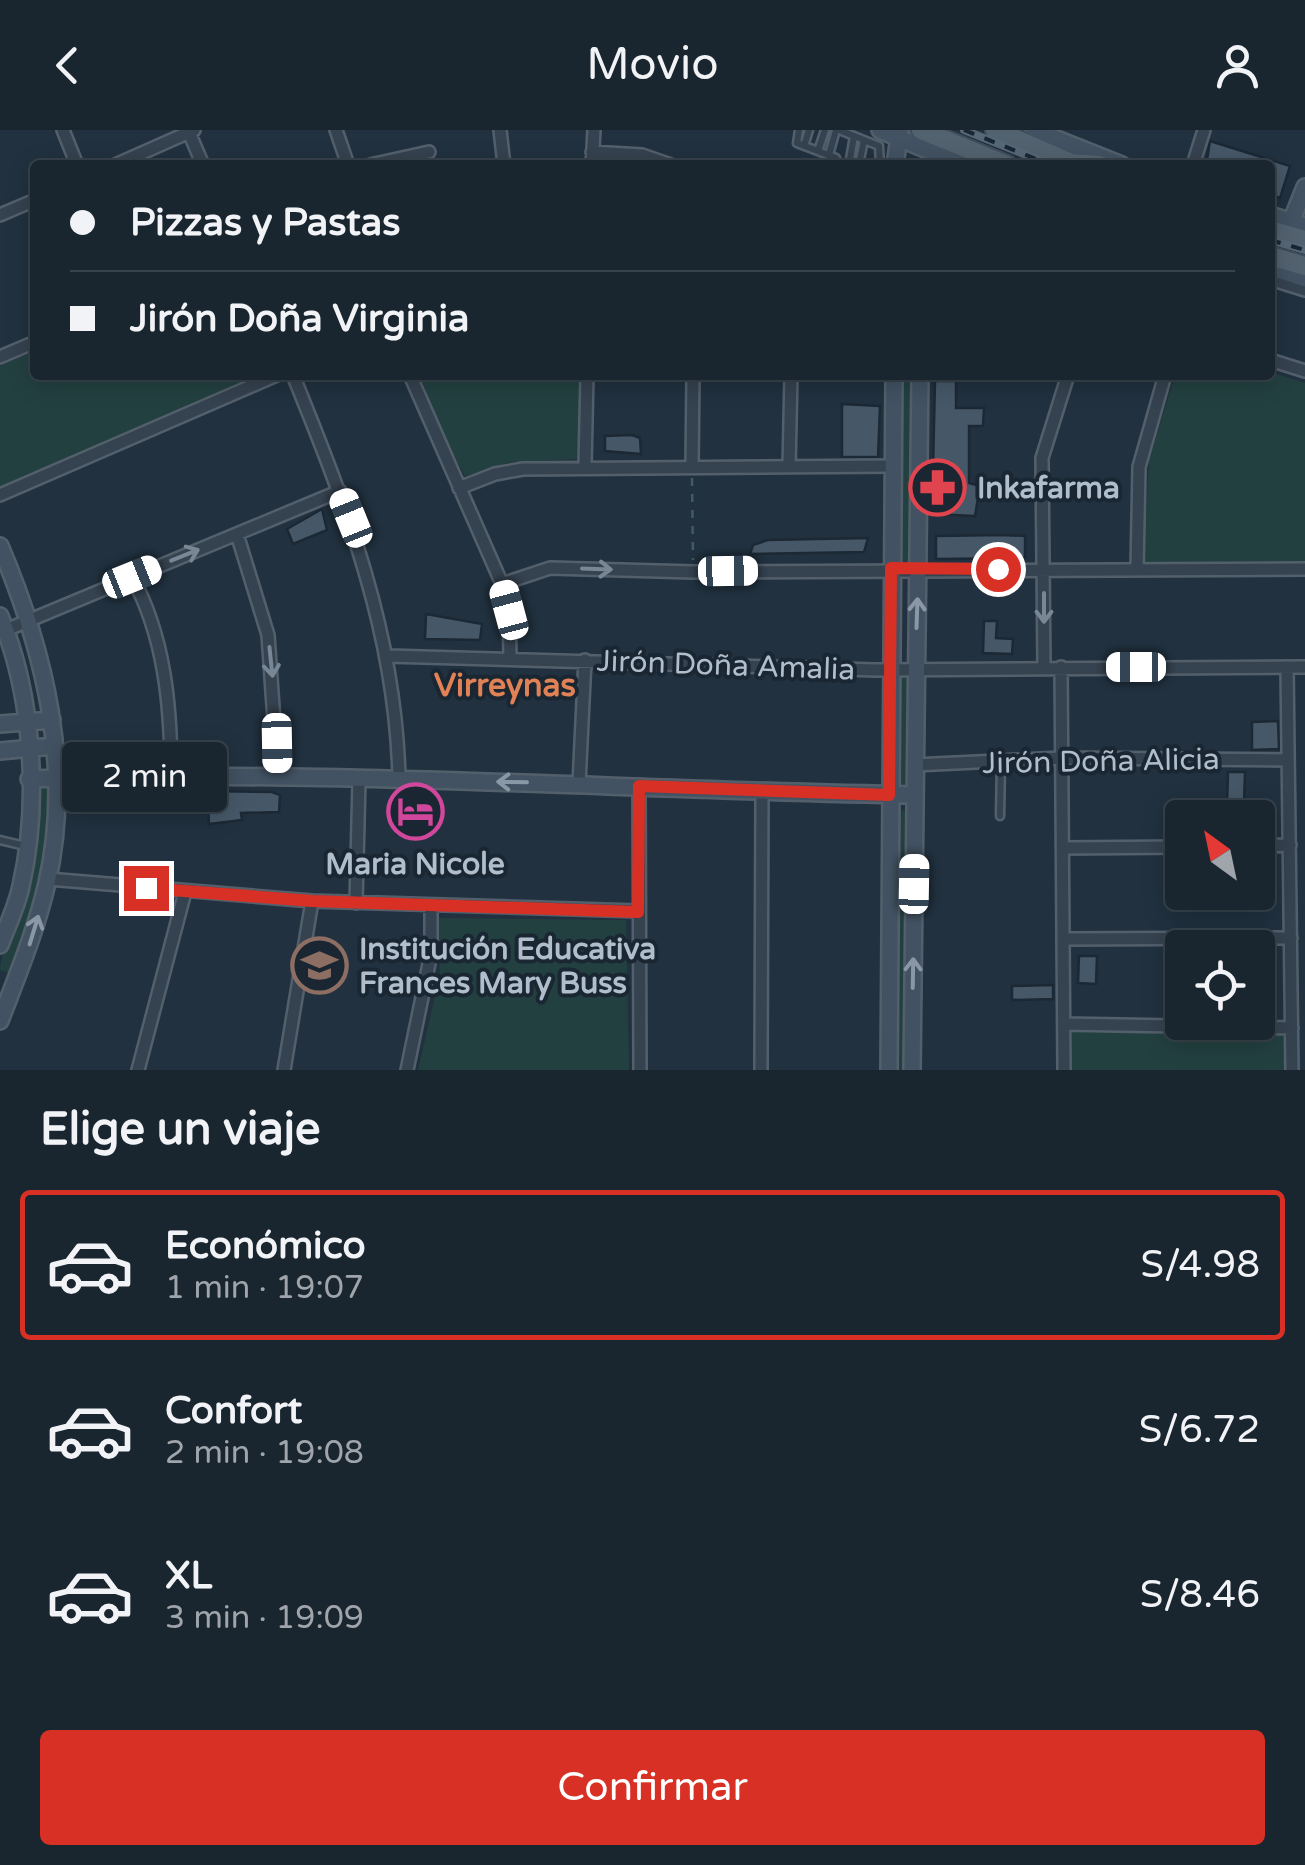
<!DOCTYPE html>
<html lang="es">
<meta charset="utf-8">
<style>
body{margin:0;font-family:"Varela Round",sans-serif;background:#26313b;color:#f1f3f6;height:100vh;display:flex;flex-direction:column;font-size:38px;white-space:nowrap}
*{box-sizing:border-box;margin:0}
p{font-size:32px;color:#9fa5aa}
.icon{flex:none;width:55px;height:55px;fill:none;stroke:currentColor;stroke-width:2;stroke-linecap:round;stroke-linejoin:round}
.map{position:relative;height:940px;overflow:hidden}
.side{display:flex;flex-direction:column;background:#19252f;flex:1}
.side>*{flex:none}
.banner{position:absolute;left:30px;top:30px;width:1245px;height:220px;border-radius:10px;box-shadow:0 5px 25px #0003,0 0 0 2px #37424b;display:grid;align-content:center;height:220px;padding:0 40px;background:#19252f}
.needle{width:65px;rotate:327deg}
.buttons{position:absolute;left:1165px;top:670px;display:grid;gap:20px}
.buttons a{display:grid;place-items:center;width:110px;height:110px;border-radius:10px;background:#19252f;box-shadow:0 5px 25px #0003,0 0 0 2px #37424b;font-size:50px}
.end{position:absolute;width:45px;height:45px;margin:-22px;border:12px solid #d93025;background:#fff;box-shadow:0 0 0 5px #fff}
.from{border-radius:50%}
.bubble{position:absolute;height:70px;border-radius:10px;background:#19252f;box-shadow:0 5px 25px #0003,0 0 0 2px #37424b;font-size:32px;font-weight:600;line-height:70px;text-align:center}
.car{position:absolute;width:30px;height:60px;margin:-30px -15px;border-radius:12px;box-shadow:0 0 8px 2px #0007;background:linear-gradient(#fff 24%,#345 0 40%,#fff 0 76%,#345 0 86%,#fff 0)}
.banner b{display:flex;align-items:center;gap:35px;height:95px;font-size:38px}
.banner b+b{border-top:2px solid #37424b}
.banner i{width:25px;height:25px;background:#f1f3f6}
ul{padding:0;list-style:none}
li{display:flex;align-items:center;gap:30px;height:150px;margin:0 20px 15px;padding:0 20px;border:5px solid transparent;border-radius:10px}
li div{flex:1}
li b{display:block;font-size:38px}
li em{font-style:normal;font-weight:600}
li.current{border-color:#d93025}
li>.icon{width:90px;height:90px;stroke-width:1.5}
h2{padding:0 40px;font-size:45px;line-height:120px}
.action{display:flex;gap:20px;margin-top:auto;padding:20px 40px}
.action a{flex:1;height:115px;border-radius:10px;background:#d93025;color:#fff;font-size:40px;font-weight:600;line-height:115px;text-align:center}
header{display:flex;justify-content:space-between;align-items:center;height:130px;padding:0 40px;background:#19252f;font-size:45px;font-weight:600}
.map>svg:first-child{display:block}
.green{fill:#234040}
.building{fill:#465868;stroke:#1c2935;stroke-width:2.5}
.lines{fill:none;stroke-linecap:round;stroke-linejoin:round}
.lane-casing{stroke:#53606c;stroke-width:11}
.street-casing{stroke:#53606c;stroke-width:16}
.secondary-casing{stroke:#53606c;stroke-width:20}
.primary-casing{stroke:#414e5a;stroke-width:22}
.path{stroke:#415c5c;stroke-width:2.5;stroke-dasharray:8 8;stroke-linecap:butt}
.lane{stroke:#35424f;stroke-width:6}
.street{stroke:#35424f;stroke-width:11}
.secondary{stroke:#425262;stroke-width:15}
.primary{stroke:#53626f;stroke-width:18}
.rail-casing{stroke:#566776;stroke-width:8}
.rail{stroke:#1a2733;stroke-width:4;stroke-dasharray:11;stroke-linecap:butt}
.oneway{stroke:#798693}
.oneway2{stroke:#8a98a6}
.route{stroke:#d93025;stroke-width:12}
.labels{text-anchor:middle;stroke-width:8;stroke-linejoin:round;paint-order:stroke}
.poi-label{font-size:30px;font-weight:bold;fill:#b0bdca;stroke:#1a2733;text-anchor:start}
.street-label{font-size:30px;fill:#b0bdca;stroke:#1a2733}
.neighbourhood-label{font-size:32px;font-weight:bold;fill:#e08255;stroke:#1a2733}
</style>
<header><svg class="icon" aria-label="back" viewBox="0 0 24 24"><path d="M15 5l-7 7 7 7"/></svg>Movio<svg class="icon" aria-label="person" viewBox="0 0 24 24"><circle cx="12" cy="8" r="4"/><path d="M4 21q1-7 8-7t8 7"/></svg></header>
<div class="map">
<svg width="1305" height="940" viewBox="0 0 1305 940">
<rect width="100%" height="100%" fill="#21313f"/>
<path class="green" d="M 35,221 L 35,245 L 257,245 L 0,360 L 0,236 Z
M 1270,242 L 1305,253 L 1305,432 L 1143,432 L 1149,331 L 1175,245 Z
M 420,245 L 580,245 L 578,329 L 511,332 L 465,346 L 439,297 Z
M 898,245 L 913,245 L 912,432 L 897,432 Z
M 906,545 L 912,549 L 911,654 L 906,659 L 895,655 L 899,546 Z
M 51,654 L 44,749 L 15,845 L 0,840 C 1,818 20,790 24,765 C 31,730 30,691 33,655 Z
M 906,679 L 911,684 L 907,940 L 894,940 L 897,684 Z
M 436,788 L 626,790 L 629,940 L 418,940 L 440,844 Z
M 1072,898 L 1289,902 L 1289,940 L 1072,940 Z"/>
<path class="building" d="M 1210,11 L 1290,36 L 1280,68 L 1270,65 L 1270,35 L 1206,35 Z
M 935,251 L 956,251 L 956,278 L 984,278 L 983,296 L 969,296 L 969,353 L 980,356 L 975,386 L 932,384 Z
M 842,274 L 880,276 L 878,327 L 842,327 Z
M 632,305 L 640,308 L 641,324 L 605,321 L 605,306 Z
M 322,379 L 327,400 L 293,414 L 287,399 Z
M 1002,405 L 1025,406 L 1025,428 L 936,429 L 936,406 Z
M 868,408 L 864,422 L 750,424 L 753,415 L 768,410 Z
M 426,484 L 482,494 L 480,510 L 425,509 Z
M 984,491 L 997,491 L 996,508 L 1013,509 L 1012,524 L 983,523 Z
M 1278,591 L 1279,619 L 1252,620 L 1252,592 Z
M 1228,642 L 1245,642 L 1244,674 L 1227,674 Z
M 207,661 L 272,662 L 280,665 L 279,682 L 241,683 L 242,690 L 209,694 Z
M 399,662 L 434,663 L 432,699 L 397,704 Z
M 1079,826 L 1097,826 L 1096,854 L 1078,853 Z
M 1053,855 L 1053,869 L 1012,870 L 1012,856 Z"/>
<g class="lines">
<defs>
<path id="lane" d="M 799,0 L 797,13 L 836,28 L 839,35
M 839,0 L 879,16 L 880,35
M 804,16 L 809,0
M 818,21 L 825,0
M 829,25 L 836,0
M 849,35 L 854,6
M 859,35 L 864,10
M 1000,686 L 1001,632
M 0,710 L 25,716"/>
<path id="street" d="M 63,0 L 77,35
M 188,0 L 203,35
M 336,0 L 348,35
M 500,0 L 504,35
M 592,22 L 642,25 L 671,35
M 115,35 L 194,0
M 370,35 L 429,22
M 592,35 L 594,0
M 1193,35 L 1204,0
M 0,85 L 35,70
M 1270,149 L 1305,160
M 0,227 L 35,212
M 1270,230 L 1305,241
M 293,245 C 347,378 396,504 399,649
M 410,245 L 502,454 L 509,480 L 510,527
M 585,337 L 587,245
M 692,337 L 693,245
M 789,337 L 791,245
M 459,358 L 495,344 L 523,339 L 893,336
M 0,365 L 277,245
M 237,404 L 268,505 L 278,648
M 1137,439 L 1139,337 L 1165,245
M 132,447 C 165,507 171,578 171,645
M 502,454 L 550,438 L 693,442 L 1305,439
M 6,500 L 340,361
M 388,526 L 876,540 L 1305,537
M 1044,537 L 1042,328 L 1068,245
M 1061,537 L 1064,940
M 1287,537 L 1292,940
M 914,635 L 1061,628 L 1288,630
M 579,654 L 585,530
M 639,655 L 640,940
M 1258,716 L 1290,715
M 1063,718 L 1182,717
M 48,749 L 312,771 L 638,781
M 356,773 L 359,650
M 1063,809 L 1291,808
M 1064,894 L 1292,898
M 138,940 L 185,762
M 284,940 L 312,771
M 407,940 L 431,824 L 431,776
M 761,940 L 762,662"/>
<path id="secondary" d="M 880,0 L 963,35
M 1034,0 L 1122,35
M 895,35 L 900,0
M 1270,85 L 1305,96
M 1291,92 L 1305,57
M 1270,137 L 1305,149
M 0,416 C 45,522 73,638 47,753 C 36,801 17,846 0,891
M 0,486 C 33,565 40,672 21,756 C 17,776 7,796 0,815
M 0,594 L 52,590
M 0,621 L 54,616
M 29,649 C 324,639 620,660 915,665
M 889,940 L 894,245
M 912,940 L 920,245"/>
<path id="primary" d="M 921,0 L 1007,35
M 995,0 L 1076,35
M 1069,33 L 1099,35
M 1270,100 L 1305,110
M 1270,126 L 1305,136"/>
</defs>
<use href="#lane" class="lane-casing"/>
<use href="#street" class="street-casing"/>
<use href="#secondary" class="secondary-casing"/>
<use href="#primary" class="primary-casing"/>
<path class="path" d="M 692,348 L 693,430"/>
<use href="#lane" class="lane"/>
<use href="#street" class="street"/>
<use href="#secondary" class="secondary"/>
<use href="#primary" class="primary"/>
<defs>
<path id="rail" d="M 964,0 L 1051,35
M 1270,110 L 1305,120"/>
</defs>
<use href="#rail" class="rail-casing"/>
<use href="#rail" class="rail"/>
</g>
<defs><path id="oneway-shaft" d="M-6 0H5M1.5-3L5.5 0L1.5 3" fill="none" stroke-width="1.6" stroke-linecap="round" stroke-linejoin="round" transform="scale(2.5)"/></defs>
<g class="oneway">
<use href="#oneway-shaft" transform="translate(185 425) rotate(-22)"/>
<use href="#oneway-shaft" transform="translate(597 439) rotate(2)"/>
<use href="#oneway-shaft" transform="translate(1044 478) rotate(90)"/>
<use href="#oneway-shaft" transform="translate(271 532) rotate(84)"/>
</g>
<g class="oneway2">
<use href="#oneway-shaft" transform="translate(917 483) rotate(-88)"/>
<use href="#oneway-shaft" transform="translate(512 652) rotate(-179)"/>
<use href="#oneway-shaft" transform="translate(34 800) rotate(-73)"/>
<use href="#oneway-shaft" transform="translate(913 843) rotate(-89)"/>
</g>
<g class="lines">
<path class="route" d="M 146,758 L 312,771 L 638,782 L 639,656 L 889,665 L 891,438 L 998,439"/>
</g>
<defs>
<symbol id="pharmacy-ring" viewBox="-11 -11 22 22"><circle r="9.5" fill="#1a2733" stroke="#e0444e" stroke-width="1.5"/><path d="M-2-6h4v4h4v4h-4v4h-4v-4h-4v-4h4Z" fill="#e0444e"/></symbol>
<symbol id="hotel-ring" viewBox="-11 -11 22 22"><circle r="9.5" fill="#1a2733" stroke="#d1479c" stroke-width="1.5"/><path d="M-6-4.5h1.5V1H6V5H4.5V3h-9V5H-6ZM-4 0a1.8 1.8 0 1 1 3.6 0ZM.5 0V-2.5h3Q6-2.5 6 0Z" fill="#d1479c"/></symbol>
<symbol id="school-ring" viewBox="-11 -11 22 22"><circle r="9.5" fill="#1a2733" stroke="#8d6e63" stroke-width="1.5"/><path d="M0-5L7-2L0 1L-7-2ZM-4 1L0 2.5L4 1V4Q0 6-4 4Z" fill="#8d6e63"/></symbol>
</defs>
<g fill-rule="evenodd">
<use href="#pharmacy-ring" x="906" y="326" width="63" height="63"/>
<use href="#hotel-ring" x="384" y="650" width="63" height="63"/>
<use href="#school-ring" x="288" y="804" width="63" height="63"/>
</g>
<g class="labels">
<g class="poi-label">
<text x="977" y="368">Inkafarma</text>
<text x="415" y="744" text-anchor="middle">Maria Nicole</text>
<text x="359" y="829">Institución Educativa<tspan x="359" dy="34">Frances Mary Buss</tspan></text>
</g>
<g class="street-label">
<text transform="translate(726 535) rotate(2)" y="10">Jirón Doña Amalia</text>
<text transform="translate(1101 631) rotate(-1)" y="10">Jirón Doña Alicia</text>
</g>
<g class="neighbourhood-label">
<text x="505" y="566">Virreynas</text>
</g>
</g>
</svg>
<div class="buttons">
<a><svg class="needle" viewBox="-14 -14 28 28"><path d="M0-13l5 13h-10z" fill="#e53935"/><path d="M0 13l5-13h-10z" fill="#9fa5aa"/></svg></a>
<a><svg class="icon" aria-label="locate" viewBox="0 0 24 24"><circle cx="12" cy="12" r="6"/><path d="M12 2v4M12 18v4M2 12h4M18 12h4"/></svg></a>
</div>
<i class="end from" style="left:998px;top:439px"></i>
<i class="end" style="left:146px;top:758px"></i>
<div class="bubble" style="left:62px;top:612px;width:165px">2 min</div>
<i class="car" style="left:351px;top:388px;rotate:338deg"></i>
<i class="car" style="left:728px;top:441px;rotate:89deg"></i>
<i class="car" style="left:132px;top:447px;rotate:68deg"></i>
<i class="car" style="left:509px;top:480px;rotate:345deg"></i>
<i class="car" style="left:1136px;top:537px;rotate:270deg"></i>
<i class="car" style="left:277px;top:613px;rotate:179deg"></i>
<i class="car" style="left:914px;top:754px;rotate:1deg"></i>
<div class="banner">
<b><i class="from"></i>Pizzas y Pastas</b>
<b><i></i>Jirón Doña Virginia</b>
</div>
</div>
<section class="side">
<h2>Elige un viaje</h2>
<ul>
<li class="current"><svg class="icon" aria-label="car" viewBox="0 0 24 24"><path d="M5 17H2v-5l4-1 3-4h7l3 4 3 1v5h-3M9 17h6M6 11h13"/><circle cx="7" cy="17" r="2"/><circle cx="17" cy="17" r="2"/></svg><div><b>Económico</b><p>1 min · 19:07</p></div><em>S/4.98</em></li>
<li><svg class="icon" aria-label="car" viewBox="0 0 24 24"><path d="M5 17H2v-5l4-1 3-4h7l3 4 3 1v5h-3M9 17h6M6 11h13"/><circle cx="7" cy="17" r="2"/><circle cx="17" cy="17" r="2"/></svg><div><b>Confort</b><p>2 min · 19:08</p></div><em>S/6.72</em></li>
<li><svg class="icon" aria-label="car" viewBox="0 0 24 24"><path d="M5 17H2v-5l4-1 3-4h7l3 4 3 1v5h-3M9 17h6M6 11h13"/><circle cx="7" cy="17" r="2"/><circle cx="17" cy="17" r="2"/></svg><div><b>XL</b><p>3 min · 19:09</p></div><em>S/8.46</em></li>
</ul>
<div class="action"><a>Confirmar</a></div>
</section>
